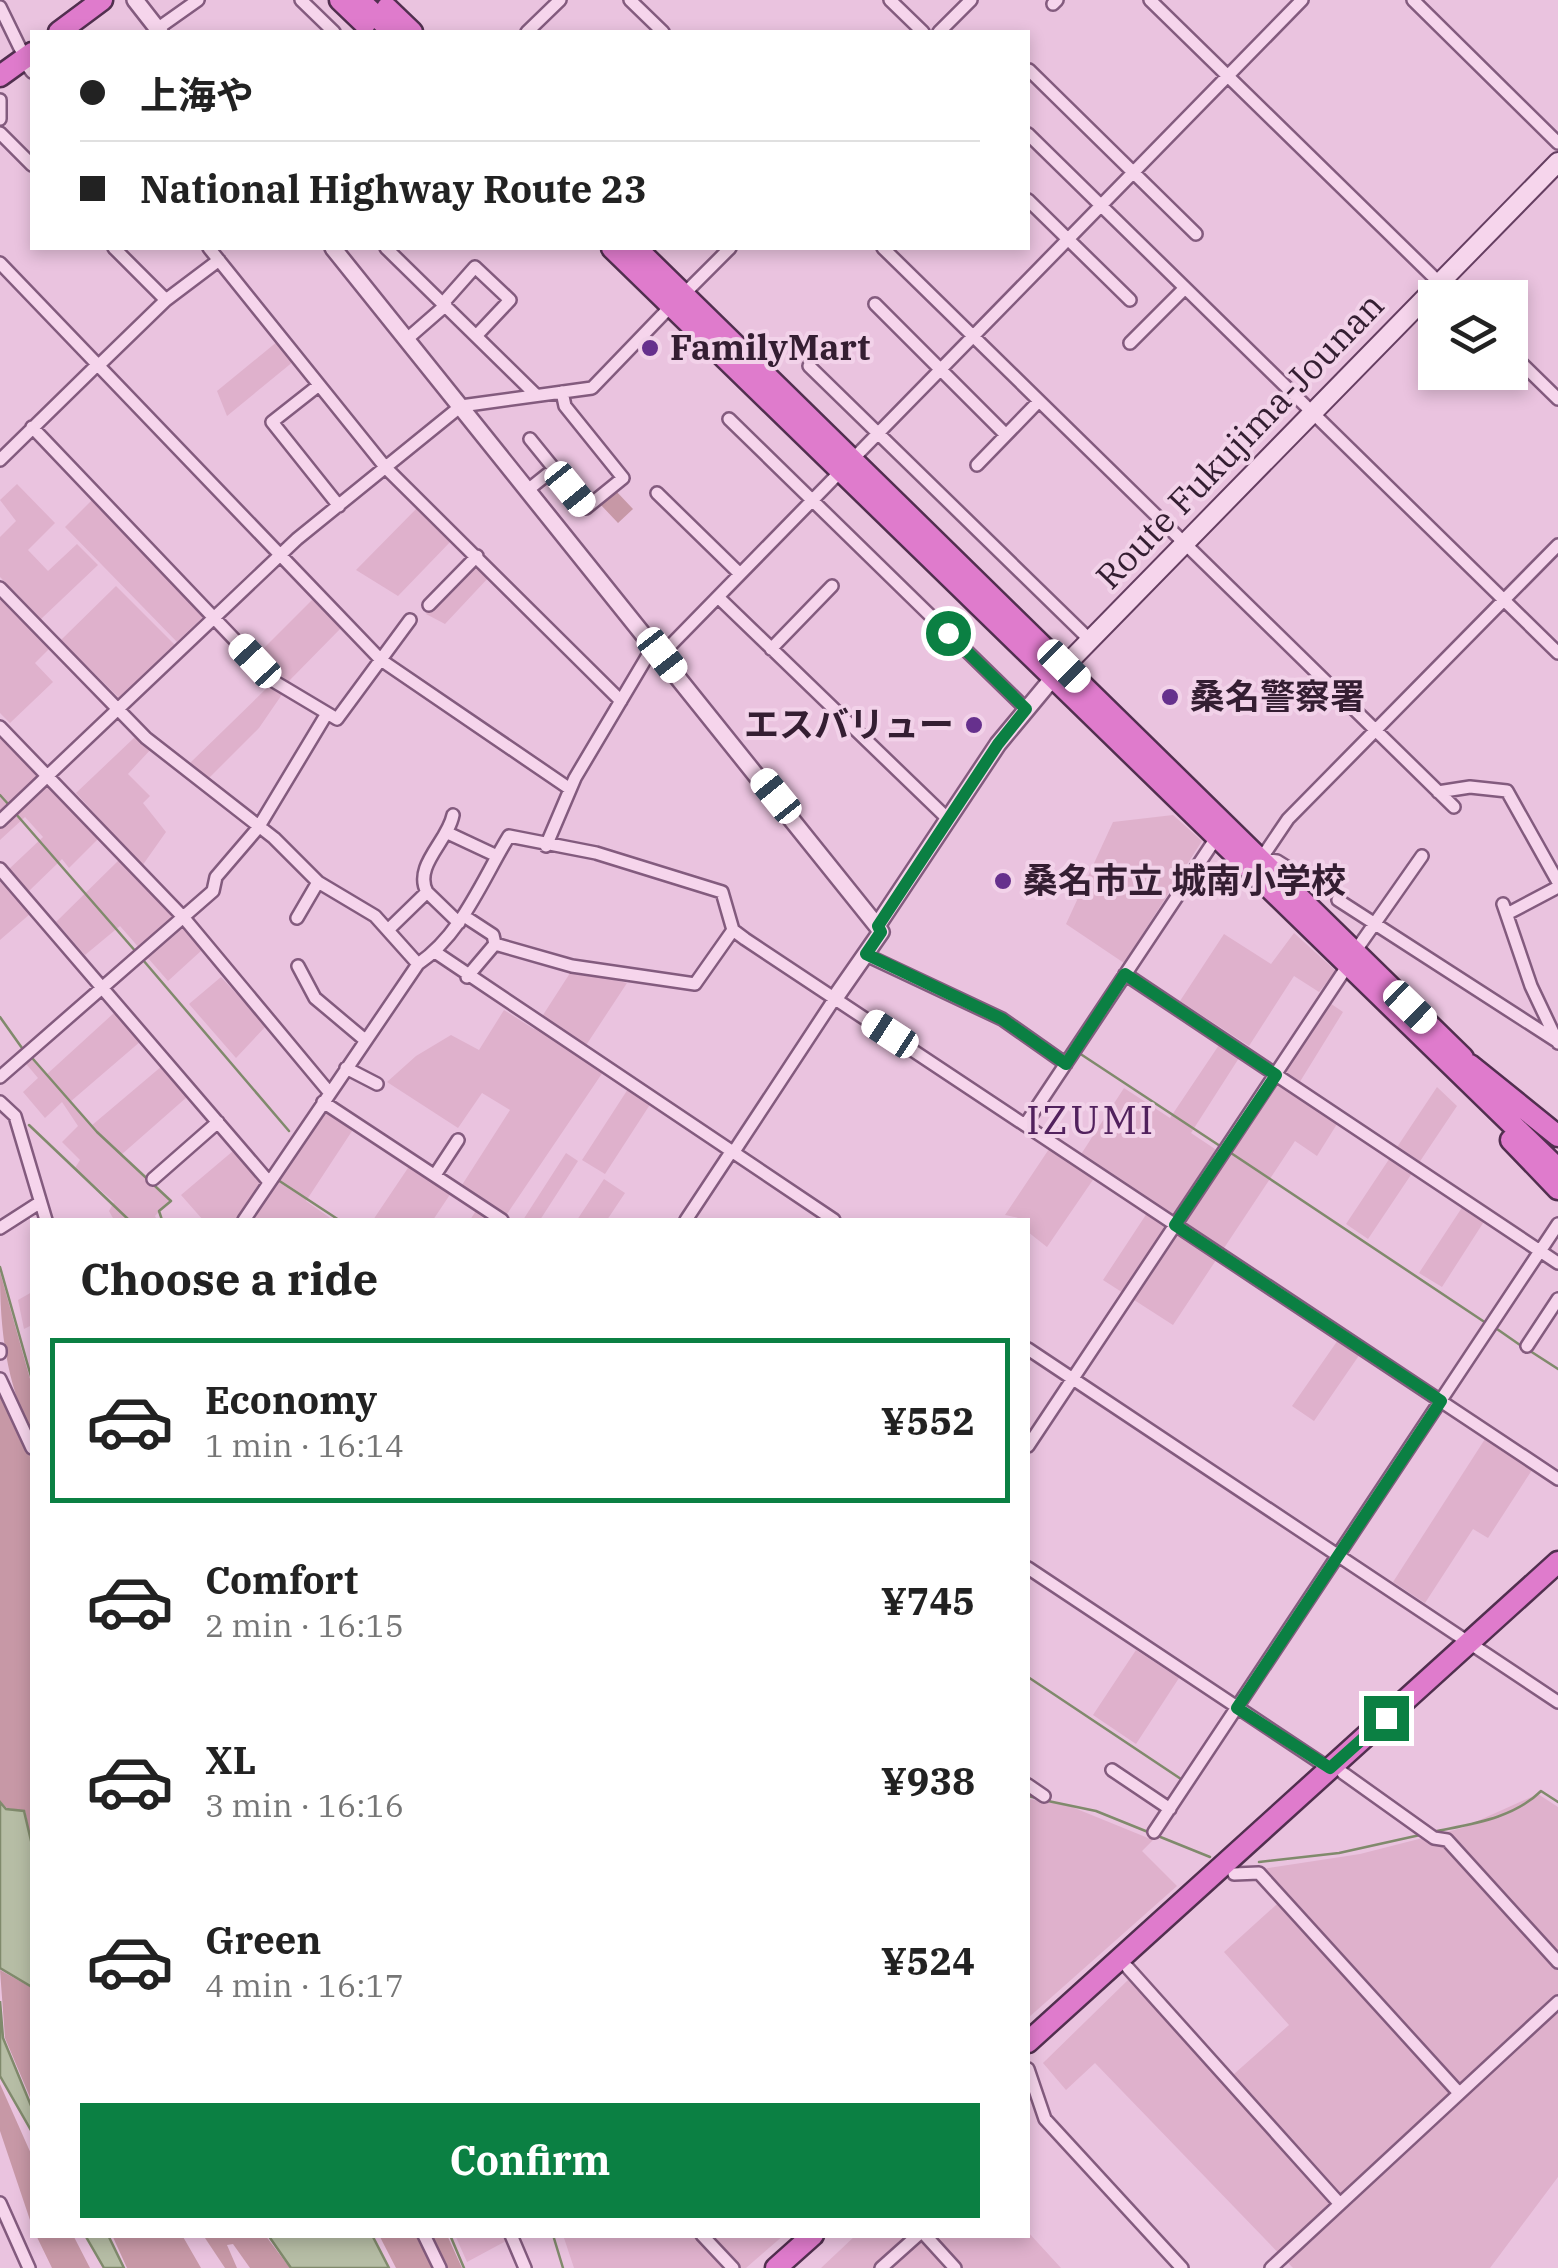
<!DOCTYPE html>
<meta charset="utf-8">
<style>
body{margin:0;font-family:"IBM Plex Serif","Noto Sans JP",serif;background:#f6f6f6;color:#222;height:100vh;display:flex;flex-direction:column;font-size:38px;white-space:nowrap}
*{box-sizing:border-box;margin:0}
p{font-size:32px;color:#767676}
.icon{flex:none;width:55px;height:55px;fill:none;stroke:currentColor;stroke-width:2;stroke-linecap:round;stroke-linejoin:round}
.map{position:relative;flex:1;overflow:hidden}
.side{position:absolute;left:30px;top:1218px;width:1000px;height:1020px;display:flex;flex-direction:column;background:#fff;border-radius:0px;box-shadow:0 5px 15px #0003}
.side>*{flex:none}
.hud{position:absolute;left:30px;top:30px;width:1000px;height:220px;border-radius:0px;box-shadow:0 5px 15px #0003;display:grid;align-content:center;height:220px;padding:0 50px;background:#fff}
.tools{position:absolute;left:1418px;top:280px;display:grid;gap:20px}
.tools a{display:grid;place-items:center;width:110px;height:110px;border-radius:0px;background:#fff;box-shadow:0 5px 15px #0003;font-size:50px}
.end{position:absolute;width:45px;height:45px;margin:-22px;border:12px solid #0b8043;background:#fff;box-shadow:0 0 0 5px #fff}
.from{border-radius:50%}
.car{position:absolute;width:30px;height:60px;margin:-30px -15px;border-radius:12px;box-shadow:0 0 8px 2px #0007;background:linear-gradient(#fff 24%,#345 0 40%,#fff 0 76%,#345 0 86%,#fff 0)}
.hud b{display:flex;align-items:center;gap:35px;height:95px;font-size:38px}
.hud b+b{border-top:2px solid #e0e0e0}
.hud i{width:25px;height:25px;background:#222}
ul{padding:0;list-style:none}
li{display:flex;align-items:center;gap:30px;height:165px;margin:0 20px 15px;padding:0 30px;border:5px solid transparent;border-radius:0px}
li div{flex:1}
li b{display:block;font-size:38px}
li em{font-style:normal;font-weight:700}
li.on{border-color:#0b8043}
li>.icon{width:90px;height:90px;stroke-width:1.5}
h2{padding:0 50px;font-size:45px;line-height:120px}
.action{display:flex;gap:20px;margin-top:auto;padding:20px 50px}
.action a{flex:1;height:115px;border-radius:0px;background:#0b8043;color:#fff;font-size:40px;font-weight:700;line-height:115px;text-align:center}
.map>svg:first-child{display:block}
.farmland{fill:#dfb1cc}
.green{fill:#c798a6}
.water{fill:#b6bda5;stroke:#808a6c;stroke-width:2.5}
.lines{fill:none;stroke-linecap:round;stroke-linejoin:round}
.stream{stroke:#808a6c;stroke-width:2.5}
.minor-casing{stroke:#835b7e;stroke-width:16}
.tertiary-casing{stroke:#835b7e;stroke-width:20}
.secondary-casing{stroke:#653e61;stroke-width:22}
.trunk-casing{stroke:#512f4f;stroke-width:25}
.minor{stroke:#f6d5ec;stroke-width:11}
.tertiary{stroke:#f6d5ec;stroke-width:15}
.secondary{stroke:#f6d5ec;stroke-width:18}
.trunk{stroke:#df7bcc;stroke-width:20}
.route{stroke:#0b8043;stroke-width:12}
.poi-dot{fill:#66308d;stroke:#f2d2e9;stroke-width:4}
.labels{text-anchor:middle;stroke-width:8;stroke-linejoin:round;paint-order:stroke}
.poi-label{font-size:35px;font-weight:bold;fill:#341e32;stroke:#f2d2e9;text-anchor:start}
.street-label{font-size:35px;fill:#341e32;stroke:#f2d2e9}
.quarter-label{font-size:40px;letter-spacing:2.5px;fill:#51215d;stroke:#f2d2e9}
</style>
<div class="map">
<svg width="1558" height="2268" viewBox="0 0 1558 2268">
<rect width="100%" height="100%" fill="#eac3df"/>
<path class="farmland" d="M 278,341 L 294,361 L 227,416 L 217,391 Z
M 17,484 L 55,523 L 28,550 L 48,571 L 77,544 L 98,565 L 41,619 L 0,577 L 0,537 L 16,521 L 0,500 Z
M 94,498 L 207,613 L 177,642 L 65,527 Z
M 418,507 L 453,539 L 398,596 L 356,570 Z
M 476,563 L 489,577 L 445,624 L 426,614 Z
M 116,586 L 175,645 L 120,699 L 61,640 Z
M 0,594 L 51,647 L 35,663 L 53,682 L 10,723 L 0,713 Z
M 313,599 L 342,627 L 288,682 L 259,653 Z
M 271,684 L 283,693 L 259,728 L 208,779 L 190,763 Z
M 0,734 L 99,838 L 69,868 L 62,859 L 29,891 L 8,870 L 43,837 L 25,817 L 0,840 Z
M 135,737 L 151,749 L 128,774 L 150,796 L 143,803 L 166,832 L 142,866 L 76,793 Z
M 1173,815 L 1202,841 L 1124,963 L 1066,924 L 1113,822 Z
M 120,859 L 202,950 L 168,981 L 120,926 L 85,955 L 56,922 Z
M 0,879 L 30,914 L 0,940 Z
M 1294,933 L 1336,971 L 1319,992 L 1294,976 L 1249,1046 L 1180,1001 L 1224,934 L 1271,964 Z
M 572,970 L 627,983 L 579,1056 L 603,1072 L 503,1220 L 470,1220 L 483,1200 L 462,1185 L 510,1110 L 482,1093 L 458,1128 L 387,1082 L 416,1056 L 451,1035 L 479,1050 L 504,1010 L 534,1029 Z
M 221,977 L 266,1026 L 236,1058 L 189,1004 Z
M 1327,1001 L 1343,1012 L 1293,1093 L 1337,1124 L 1317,1156 L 1295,1141 L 1173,1325 L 1103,1280 L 1153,1204 L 1101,1168 L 1047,1247 L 1028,1232 L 1028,1220 L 1005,1215 L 1051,1146 L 1076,1162 L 1124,1088 L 1170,1118 L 1219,1045 L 1239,1058 L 1191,1133 L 1224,1155 Z
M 115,1012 L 141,1041 L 70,1102 L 91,1126 L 162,1066 L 187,1097 L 121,1155 L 170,1200 L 155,1216 L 157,1220 L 114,1220 L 109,1211 L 114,1202 L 75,1168 L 80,1160 L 62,1142 L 78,1126 L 62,1102 L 45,1118 L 23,1092 L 38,1078 L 22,1059 L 28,1055 L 46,1075 Z
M 1437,1087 L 1457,1106 L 1368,1239 L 1346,1224 Z
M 628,1089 L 651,1103 L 605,1174 L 582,1160 Z
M 321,1106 L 354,1128 L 306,1201 L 333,1220 L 203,1220 L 181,1195 L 233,1151 L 267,1188 Z
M 566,1153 L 578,1161 L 540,1220 L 523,1220 Z
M 410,1165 L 451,1193 L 433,1220 L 373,1220 Z
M 604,1179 L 625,1193 L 607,1220 L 577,1220 Z
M 1463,1206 L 1485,1220 L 1442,1287 L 1419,1273 Z
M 32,1292 L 32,1325 L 24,1329 L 18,1300 Z
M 1338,1340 L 1360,1354 L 1314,1421 L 1292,1406 Z
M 1485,1439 L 1532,1470 L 1488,1538 L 1473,1529 L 1425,1603 L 1393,1582 Z
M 1136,1650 L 1179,1678 L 1136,1744 L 1093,1715 Z
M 1538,1794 L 1558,1807 L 1558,2177 L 1490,2268 L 1293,2268 L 1095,2063 L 1066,2090 L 1043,2063 L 1128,1980 L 1225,2082 L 1289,2025 L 1224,1952 L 1287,1895 L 1262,1869 L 1360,1854 L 1462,1828 Z
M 1028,1799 L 1067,1805 L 1153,1840 L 1142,1851 L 1177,1886 L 1028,2018 Z
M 1028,2232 L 1061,2268 L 821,2268 L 856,2235 Z
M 455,2235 L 504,2235 L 506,2241 L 467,2262 Z
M 563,2235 L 784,2235 L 746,2268 L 574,2268 Z"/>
<path class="green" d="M 616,491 L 633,509 L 618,523 L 600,504 Z
M 0,1272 L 32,1386 L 32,1434 C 6,1382 0,1330 0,1272 Z
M 0,1393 L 32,1461 L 32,1844 L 25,1811 L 7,1808 L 0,1801 Z
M 0,1970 L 32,1988 L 32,2102 L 5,2038 Z
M 0,2084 L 32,2156 L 32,2226 L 0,2131 Z
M 36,2235 L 73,2235 L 90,2268 L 52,2268 Z
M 112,2235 L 182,2235 L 201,2268 L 127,2268 Z
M 203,2235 L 265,2235 L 290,2268 L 250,2268 L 233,2244 L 227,2245 L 237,2268 L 225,2268 Z
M 379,2235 L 447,2235 L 462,2268 L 396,2268 Z"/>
<path class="water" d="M 0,1802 L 6,1809 L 24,1811 L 32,1845 L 32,1987 L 0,1968 Z
M 0,2001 L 3,2038 L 32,2108 L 32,2132 L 0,2076 Z
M 85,2235 L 108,2235 L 124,2268 L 104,2268 Z
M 268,2235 L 372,2235 L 389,2268 L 291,2268 Z"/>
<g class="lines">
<path class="stream" d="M 0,795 L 9,805
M 16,814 L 137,953
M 143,960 L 289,1131
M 0,1017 L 22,1048
M 1079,1053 L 1220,1146
M 33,1059 L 97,1132 L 171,1201 L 159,1211 L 162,1220
M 29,1125 L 129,1220
M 1231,1153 L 1486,1323
M 278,1180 L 339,1220
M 0,1267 L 32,1380
M 1497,1329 L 1520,1345
M 1527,1349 L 1558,1369
M 1028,1677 L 1181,1779
M 1028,1796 L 1041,1799
M 1048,1801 L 1096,1811 L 1210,1857
M 1433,1832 C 1470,1824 1513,1819 1541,1791 L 1558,1802
M 1259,1862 L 1339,1853 L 1420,1835
M 450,2235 L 464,2268
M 553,2235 L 563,2268"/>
<defs>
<path id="minor" d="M 301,0 L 334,32
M 630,0 L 663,32
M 890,0 L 923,32
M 1150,0 L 1455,298
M 1413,0 L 1558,143
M 1053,4 L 1057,0
M 0,7 L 20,48
M 157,29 L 198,0
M 527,32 L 560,0
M 939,32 L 971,0
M 29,68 L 32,72
M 1029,70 L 1196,234
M 0,100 L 0,119
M 0,133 L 32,165
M 1028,134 L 1558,653
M 1028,200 L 1130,300
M 114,248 L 166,300
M 209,248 L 386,468 L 621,701
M 386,248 L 536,395
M 883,248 L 1454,807
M 0,263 L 381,660 L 570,789
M 682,296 L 730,248
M 444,302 L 475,267 L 510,300 L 477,335
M 875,304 L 1006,435
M 407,339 L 446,305
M 1130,343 L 1185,288
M 1510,352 L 1558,399
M 98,366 L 166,300 L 219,260
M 809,366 L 1090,640
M 319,385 L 272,422 L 339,506
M 729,419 L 1026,709
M 32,427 L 275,682 L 337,719 L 410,620
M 530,439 L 586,508 L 623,478 L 565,406 L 562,392
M 0,460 L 97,365
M 851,461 L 1302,0
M 977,465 L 1039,401
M 529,489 L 554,469
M 657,493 L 740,574
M 0,588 L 146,738 L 274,838 L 318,882 L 375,916 L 418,964
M 718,597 L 949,820
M 429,605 L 477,556
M 771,649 L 832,586
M 661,655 L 840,472
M 0,727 L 184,918 L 329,1092
M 1438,792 L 1470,787 L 1507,791 L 1558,882
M 0,821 L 297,539 L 461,406 L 592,388 L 671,306
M 450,834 L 497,856
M 546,846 L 575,778 L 654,645
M 1261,859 L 1288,819 L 1558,545
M 1261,859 L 1277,861 L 1317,886
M 0,869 L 269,1182
M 427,892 L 459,923
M 1338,900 L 1558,1042
M 1503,904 L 1531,986 L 1558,1043
M 1507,914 L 1558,887
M 464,916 L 493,935 L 495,944 L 467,977
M 297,918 L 318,882
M 389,929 L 427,892 C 413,866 448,841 453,815
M 495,944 L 572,966 L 695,984 L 733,930
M 435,952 L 834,1220
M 1354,953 L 1422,856
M 866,955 L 1002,1019 L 1066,1064
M 298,966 L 315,998 L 365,1040
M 1125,974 L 1558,1263
M 346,1068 L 377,1084
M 0,1077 L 213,891 L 216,877 L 258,828 L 326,715
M 0,1102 L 15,1116 L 46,1220
M 323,1102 L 502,1220
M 1025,1125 L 1216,838
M 733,1153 L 835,998
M 435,1175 L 458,1140
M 153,1179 L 218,1122
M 244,1220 L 418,964 C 462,934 482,880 509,836 L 596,853 L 722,892 L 733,930 L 745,939 L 1558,1479
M 686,1220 L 731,1152
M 0,1228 L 39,1203
M 1527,1346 L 1558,1299
M 1028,1349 L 1558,1702
M 0,1350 L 0,1353
M 0,1379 L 32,1448
M 1028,1446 L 1346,968
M 1028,1568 L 1330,1769
M 1112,1770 L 1170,1809
M 1343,1773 L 1434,1838 L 1447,1840 L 1558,1962
M 1028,1785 L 1044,1796
M 1154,1832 L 1558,1224
M 1234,1874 L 1259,1873 L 1459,2093
M 1128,1968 L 1339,2203
M 1028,2069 L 1045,2119 L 1182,2268
M 0,2203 L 29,2268
M 424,2235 L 440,2268
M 511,2235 L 525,2268
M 702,2235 L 733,2268
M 925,2235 L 955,2268
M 881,2268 L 918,2235
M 1271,2268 L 1558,2002"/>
<path id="tertiary" d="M 135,0 L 160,32
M 333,248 L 877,926
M 835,998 L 881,932 L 877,926 L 998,744 L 1052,679"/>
<path id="secondary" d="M 1055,676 L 1558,162"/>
<path id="trunk" d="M 340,0 L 365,24
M 359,0 L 393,32
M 387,8 L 412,32
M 59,32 L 102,0
M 0,76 L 32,53
M 612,248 L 1558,1169
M 636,248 L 1463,1058
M 1470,1065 L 1558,1136
M 1511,1140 L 1558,1189
M 1028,2042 L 1558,1562
M 776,2268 L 813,2235"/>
</defs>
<use href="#minor" class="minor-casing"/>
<use href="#tertiary" class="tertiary-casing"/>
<use href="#secondary" class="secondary-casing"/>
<use href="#trunk" class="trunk-casing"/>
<use href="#minor" class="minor"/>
<use href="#tertiary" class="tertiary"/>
<use href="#secondary" class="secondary"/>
<use href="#trunk" class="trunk"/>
</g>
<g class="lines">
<path class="route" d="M 948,633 L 1026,709 L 998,744 L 878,926 L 881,932 L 866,954 L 1002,1019 L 1066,1064 L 1125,974 L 1276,1075 L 1175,1225 L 1441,1401 L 1237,1708 L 1330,1768 L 1386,1718"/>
</g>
<g class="poi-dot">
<circle cx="650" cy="348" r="10"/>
<circle cx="1170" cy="697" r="10"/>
<circle cx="974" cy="725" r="10"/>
<circle cx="1003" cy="881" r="10"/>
</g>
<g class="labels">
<g class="poi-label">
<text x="670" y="360">FamilyMart</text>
<text x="1190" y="709">桑名警察署</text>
<text x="954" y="737" text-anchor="end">エスバリュー</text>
<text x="1023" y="893">桑名市立 城南小学校</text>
</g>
<g class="street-label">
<text transform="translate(1240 441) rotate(-46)" y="12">Route Fukujima-Jounan</text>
</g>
<g class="quarter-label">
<text x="1091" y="1134">IZUMI</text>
</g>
</g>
</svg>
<div class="tools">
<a><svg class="icon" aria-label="layers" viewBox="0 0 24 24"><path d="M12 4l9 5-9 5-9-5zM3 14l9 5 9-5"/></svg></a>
</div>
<i class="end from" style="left:948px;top:633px"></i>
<i class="end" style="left:1386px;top:1718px"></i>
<i class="car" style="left:570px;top:489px;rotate:141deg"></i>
<i class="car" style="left:662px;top:655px;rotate:142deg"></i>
<i class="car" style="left:255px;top:661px;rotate:317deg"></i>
<i class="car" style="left:1064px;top:666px;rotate:135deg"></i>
<i class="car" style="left:776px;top:796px;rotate:321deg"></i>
<i class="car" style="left:1410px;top:1007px;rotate:134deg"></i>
<i class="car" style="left:890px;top:1034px;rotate:303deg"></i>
<div class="hud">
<b><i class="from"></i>上海や</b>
<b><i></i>National Highway Route 23</b>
</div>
<section class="side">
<h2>Choose a ride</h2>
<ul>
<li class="on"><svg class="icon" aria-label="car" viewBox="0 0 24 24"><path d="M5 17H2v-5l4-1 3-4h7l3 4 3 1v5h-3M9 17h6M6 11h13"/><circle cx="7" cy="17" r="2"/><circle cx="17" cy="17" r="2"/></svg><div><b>Economy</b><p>1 min · 16:14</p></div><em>¥552</em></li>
<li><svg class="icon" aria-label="car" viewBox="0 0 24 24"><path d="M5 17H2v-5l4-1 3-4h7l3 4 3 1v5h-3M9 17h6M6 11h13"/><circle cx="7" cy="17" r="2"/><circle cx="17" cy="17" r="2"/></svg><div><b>Comfort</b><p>2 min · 16:15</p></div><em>¥745</em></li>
<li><svg class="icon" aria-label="car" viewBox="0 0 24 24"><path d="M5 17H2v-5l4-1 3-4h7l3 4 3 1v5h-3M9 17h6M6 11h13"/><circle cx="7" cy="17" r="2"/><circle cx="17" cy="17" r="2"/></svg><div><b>XL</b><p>3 min · 16:16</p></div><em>¥938</em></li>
<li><svg class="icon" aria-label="car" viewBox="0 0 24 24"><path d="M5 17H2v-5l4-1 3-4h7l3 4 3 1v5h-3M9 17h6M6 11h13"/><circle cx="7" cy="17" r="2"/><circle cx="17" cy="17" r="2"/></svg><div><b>Green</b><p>4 min · 16:17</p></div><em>¥524</em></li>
</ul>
<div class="action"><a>Confirm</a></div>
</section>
</div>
